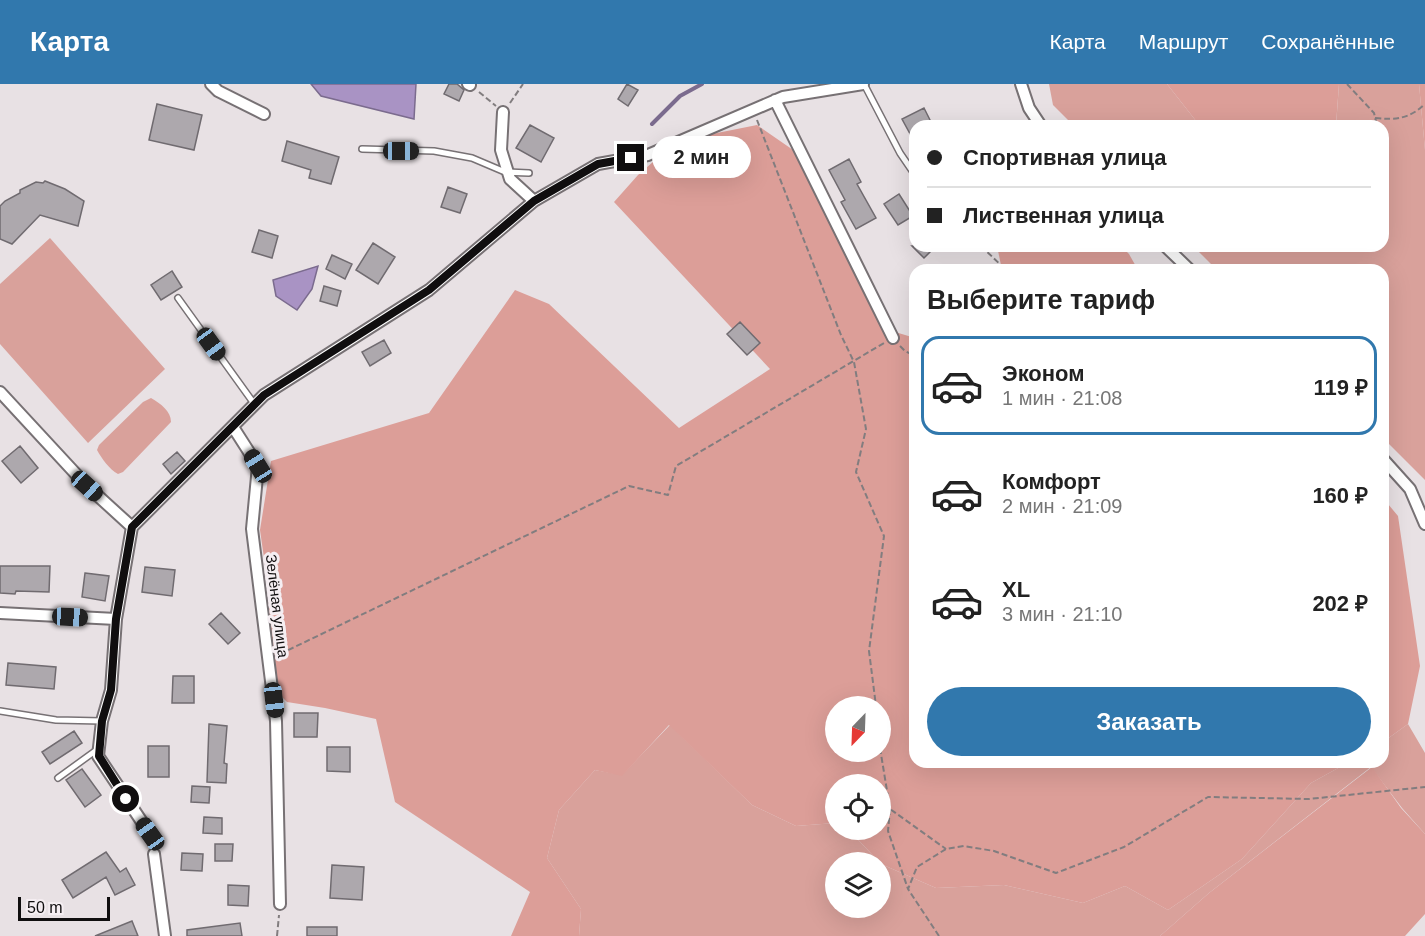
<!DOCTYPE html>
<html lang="ru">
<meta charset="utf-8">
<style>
body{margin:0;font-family:Arial,sans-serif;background:#f2f2f2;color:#222;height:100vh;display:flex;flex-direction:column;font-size:22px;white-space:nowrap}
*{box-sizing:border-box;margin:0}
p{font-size:20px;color:#767676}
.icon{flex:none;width:33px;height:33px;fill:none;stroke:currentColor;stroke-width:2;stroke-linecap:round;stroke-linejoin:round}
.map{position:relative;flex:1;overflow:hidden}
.panel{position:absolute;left:909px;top:180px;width:480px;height:504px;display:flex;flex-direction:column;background:#fff;border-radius:18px;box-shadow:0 6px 24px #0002}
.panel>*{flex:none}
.guide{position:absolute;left:909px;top:36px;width:480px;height:132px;border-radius:18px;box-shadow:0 6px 24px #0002;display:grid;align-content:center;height:132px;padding:0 18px;background:#fff}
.needle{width:39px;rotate:203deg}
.buttons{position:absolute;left:825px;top:612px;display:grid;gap:12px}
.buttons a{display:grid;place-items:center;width:66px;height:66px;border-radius:50%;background:#fff;box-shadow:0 6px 24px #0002;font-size:30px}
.scale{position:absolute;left:18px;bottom:15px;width:92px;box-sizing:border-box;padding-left:6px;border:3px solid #100e0f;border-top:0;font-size:16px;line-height:21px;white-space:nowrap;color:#100e0f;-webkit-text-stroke:4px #f5eef2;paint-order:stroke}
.end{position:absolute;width:27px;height:27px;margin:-14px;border:8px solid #100e0f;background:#fff;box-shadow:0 0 0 3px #fff}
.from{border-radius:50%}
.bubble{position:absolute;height:42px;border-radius:21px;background:#fff;box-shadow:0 6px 24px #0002;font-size:20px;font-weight:700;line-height:42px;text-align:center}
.car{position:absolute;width:18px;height:36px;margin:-18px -9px;border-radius:8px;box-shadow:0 0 4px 2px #0007;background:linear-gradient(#222 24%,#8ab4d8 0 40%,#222 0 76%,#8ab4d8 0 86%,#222 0)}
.guide b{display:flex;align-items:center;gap:21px;height:57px;font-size:22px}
.guide b+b{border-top:2px solid #e0e0e0}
.guide i{width:15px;height:15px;background:#222}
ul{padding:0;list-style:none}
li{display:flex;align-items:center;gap:18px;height:99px;margin:0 12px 9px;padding:0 6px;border:3px solid transparent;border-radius:18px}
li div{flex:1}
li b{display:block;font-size:22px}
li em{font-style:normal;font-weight:700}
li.current{border-color:#3178ad}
li>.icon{width:54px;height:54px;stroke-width:1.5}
h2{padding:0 18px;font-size:27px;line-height:72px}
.primary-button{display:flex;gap:12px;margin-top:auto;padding:12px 18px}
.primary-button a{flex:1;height:69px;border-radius:36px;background:#3178ad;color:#fff;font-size:24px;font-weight:700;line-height:69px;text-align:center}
header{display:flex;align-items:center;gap:36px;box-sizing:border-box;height:84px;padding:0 30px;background:#3178ad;color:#fff}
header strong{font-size:28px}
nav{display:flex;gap:33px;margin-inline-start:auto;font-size:21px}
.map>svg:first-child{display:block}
.green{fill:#d9a19b}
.forest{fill:#dc9e98;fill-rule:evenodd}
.water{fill:#a993c4;stroke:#7b6b8e;stroke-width:1.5}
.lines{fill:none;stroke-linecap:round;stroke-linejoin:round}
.stream{stroke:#7b6b8e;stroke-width:4}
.building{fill:#ada8ad;stroke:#706b70;stroke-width:1.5}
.lane-casing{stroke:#777174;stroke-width:8}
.street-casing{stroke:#777174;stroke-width:14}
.path{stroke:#827d7f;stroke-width:2;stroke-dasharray:6 3;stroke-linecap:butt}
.lane{stroke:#fff;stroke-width:5}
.street{stroke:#fff;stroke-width:10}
.route{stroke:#100e0f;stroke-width:8}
.labels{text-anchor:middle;stroke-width:6;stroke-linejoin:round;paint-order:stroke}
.street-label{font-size:15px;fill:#100e0f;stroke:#f5eef2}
</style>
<header>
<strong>Карта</strong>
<nav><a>Карта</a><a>Маршрут</a><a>Сохранённые</a></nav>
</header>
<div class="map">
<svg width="1425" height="852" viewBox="0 0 1425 852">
<rect width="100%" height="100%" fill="#e8e1e4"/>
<path class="green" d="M 1049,0 L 1167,0 L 1200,42 L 1074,42 L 1053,21 Z
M 1339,0 L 1419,0 L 1425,66 L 1425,396 L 1383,354 L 1383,186 L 1217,186 L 1193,162 L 1383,162 L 1383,42 L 1336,42 Z
M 50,154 L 165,285 L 88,359 L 0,260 L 0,200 Z
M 151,314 C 161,320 171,327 171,338 L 123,388 L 118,390 C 109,385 102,375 97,366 L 99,361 L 143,318 Z
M 1408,640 L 1425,669 L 1425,750 L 1402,724 L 1371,683 L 1209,809 L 1160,852 L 579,852 L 581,825 L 547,774 L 559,726 L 595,686 L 622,691 L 670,641 L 752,721 L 796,742 L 835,739 L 836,746 L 849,746 L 879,778 L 836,778 L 836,824 L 880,824 L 881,780 L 936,804 L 1004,801 L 1083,819 L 1125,802 L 1168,826 L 1242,775 L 1311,699 L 1349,678 L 1383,678 L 1383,658 Z"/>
<path class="forest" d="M 1167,0 L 1339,0 L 1336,41 L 1200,42 Z
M 1419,0 L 1425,0 L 1425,66 Z
M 757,41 L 796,68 L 882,244 L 915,254 L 915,678 L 1349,678 L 1311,699 L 1242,775 L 1168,826 L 1125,802 L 1083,819 L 1004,801 L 936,804 L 881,780 L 849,746 L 880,746 L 880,700 L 836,700 L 835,739 L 796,742 L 752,721 L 669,641 L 622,692 L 595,686 L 559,726 L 547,774 L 581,825 L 579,852 L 511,852 L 530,808 L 395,718 L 376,635 L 325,624 L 287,618 L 269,600 L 271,558 L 268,502 L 260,446 L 271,377 L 429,329 L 515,206 L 549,220 L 679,344 L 770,285 L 614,118 L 638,91 L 677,57 ZM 836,622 L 880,622 L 880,668 L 836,668 Z
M 997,162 L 1121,162 L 1129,170 L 1138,186 L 1002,186 Z
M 1383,414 L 1398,432 L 1420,582 L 1408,640 L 1383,658 Z
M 1372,683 L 1401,724 L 1425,750 L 1425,830 L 1405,852 L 1160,852 L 1209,809 Z"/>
<path class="water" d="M 311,0 L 416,0 L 414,35 L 321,12 Z
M 318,182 L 312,205 L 297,226 L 276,212 L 273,196 Z"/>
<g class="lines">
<path class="stream" d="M 652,40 L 680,12 L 702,0"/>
</g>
<path class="building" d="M 449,0 L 457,0 L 464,6 L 459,17 L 444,10 Z
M 627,0 L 638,6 L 628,22 L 618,15 Z
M 157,20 L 202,31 L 194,66 L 149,56 Z
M 924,24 L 933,42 L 915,42 L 915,59 L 902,35 Z
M 530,41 L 554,54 L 541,78 L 516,64 Z
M 287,57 L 339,73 L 331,100 L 309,94 L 311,86 L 282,77 Z
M 849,75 L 861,98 L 857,100 L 876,134 L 856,145 L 841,118 L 845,116 L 829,86 Z
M 45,97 L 65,105 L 84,117 L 78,142 L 40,131 L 12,160 L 0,155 L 0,122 L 5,117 L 20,109 L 20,106 L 36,98 L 43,99 Z
M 448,103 L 467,110 L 460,129 L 441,123 Z
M 899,110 L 913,132 L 898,141 L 884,120 Z
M 259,146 L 278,152 L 272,174 L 252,168 Z
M 373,159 L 395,173 L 378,200 L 356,186 Z
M 912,162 L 936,162 L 924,174 Z
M 332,171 L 352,180 L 345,195 L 326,185 Z
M 172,187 L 182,203 L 161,216 L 151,201 Z
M 324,202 L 341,207 L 337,222 L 320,217 Z
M 740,238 L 760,259 L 747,271 L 727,250 Z
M 384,256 L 391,269 L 370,282 L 362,268 Z
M 20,362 L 38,384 L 21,399 L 2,377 Z
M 177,368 L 185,377 L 171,390 L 163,380 Z
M 0,482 L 50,482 L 49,508 L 16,507 L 15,510 L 0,509 Z
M 145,483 L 175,486 L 172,512 L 142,508 Z
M 85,489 L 109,492 L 105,517 L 82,513 Z
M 221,529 L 240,549 L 228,560 L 209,540 Z
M 8,579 L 56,583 L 54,605 L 6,601 Z
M 173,592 L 194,592 L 194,619 L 172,619 Z
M 294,629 L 318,629 L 317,653 L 294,653 Z
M 209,640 L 227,642 L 224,679 L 227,680 L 226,699 L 207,698 Z
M 74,647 L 82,659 L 50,680 L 42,668 Z
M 148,662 L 169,662 L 169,693 L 148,693 Z
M 327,663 L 350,663 L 350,688 L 327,687 Z
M 82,685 L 101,711 L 85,723 L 66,696 Z
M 192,702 L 210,703 L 209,719 L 191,718 Z
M 204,733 L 222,734 L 222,750 L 203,749 Z
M 215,760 L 233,760 L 232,777 L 215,777 Z
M 106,768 L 120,788 L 126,784 L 135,801 L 115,811 L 106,793 L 73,814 L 62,796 Z
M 182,769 L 203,770 L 202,787 L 181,786 Z
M 332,781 L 364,783 L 362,816 L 330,814 Z
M 228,801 L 249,802 L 248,822 L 228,821 Z
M 132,837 L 138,852 L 95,852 Z
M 240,839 L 242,852 L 187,852 L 187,846 Z
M 307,843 L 337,843 L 337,852 L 307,852 Z"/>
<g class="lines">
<defs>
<path id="lane" d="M 864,0 L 900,69 L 915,91
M 362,65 L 434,67 L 472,74 L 505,88 L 529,89
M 178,214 L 255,321
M 0,627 L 56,636 L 102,637
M 58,694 L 98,665"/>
<path id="street" d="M 211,0 L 218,7 L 264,30
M 468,0 L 470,1
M 1021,0 L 1029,24 L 1041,42
M 775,16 L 893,254
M 503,28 L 501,66 L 510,95 L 534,117
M 1165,162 L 1190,186
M 0,308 L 87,402 L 132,443 L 116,535 L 111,606 L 102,637 L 98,672 L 150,750
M 233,343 L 258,382 L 252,445 L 276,637 L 280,820
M 1383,375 L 1410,405 L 1425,440
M 132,443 L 264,311 L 429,206 L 534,117 L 598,80 L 648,71 L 783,13 L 863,0
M 0,529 L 116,535
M 154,770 L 165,852"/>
</defs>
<use href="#lane" class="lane-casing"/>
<use href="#street" class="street-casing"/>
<path class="path" d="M 1347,0 L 1374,29 L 1377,42
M 479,8 L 496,22
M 510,19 L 523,0
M 1375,34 C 1396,36 1409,35 1425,20
M 757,36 L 841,251 L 854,278 L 866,345 L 856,388 L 884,452 L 869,567 L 876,622
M 1383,64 L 1388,84
M 981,162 L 1006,186
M 900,262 L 905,267 L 915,272
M 280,570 L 629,402 L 668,411 L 676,382 L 884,259
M 880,664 L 890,725 L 946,765
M 890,725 L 888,747 L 908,805
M 277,852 L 279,831
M 939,852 L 908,805 L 917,783 L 946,765 L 964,762 L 994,767 L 1056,789 L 1124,763 L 1208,713 L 1309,715 L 1425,703"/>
<use href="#lane" class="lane"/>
<use href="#street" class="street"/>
</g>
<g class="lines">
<path class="route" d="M 126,715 L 99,672 L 102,637 L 111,606 L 116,535 L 132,443 L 264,311 L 429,206 L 534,117 L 598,80 L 631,74"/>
</g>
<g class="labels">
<g class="street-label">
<text transform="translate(277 522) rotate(83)" y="5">Зелёная улица</text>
</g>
</g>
</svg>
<div class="buttons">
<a><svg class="needle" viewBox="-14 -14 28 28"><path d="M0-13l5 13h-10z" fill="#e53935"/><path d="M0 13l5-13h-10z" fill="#767676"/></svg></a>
<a><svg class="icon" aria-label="locate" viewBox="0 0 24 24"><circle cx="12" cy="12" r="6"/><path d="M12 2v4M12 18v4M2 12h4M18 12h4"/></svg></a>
<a><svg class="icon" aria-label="layers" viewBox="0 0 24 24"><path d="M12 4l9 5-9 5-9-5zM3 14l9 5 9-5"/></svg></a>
</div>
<div class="scale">50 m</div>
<i class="end from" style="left:126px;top:715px"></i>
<i class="end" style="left:631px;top:74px"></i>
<div class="bubble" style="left:652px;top:52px;width:99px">2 мин</div>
<i class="car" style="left:401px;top:67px;rotate:90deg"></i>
<i class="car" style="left:211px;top:260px;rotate:144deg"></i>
<i class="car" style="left:258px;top:382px;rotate:328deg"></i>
<i class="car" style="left:87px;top:402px;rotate:132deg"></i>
<i class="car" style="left:70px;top:533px;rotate:93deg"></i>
<i class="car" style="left:274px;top:616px;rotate:173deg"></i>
<i class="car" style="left:150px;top:750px;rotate:325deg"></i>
<div class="guide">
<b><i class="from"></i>Спортивная улица</b>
<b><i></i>Лиственная улица</b>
</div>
<section class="panel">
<h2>Выберите тариф</h2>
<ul>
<li class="current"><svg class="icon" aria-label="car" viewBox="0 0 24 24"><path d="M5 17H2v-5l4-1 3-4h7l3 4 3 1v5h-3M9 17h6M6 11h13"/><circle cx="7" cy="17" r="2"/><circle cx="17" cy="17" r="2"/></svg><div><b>Эконом</b><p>1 мин · 21:08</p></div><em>119 ₽</em></li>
<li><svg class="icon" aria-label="car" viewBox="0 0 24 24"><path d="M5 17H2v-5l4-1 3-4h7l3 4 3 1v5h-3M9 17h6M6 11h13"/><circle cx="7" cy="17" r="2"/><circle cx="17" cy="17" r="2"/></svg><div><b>Комфорт</b><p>2 мин · 21:09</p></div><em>160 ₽</em></li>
<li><svg class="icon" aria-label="car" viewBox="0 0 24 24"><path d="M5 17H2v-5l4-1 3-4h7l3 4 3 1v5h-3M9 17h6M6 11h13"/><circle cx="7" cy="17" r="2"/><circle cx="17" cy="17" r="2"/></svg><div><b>XL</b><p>3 мин · 21:10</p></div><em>202 ₽</em></li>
</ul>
<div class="primary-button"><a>Заказать</a></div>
</section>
</div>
